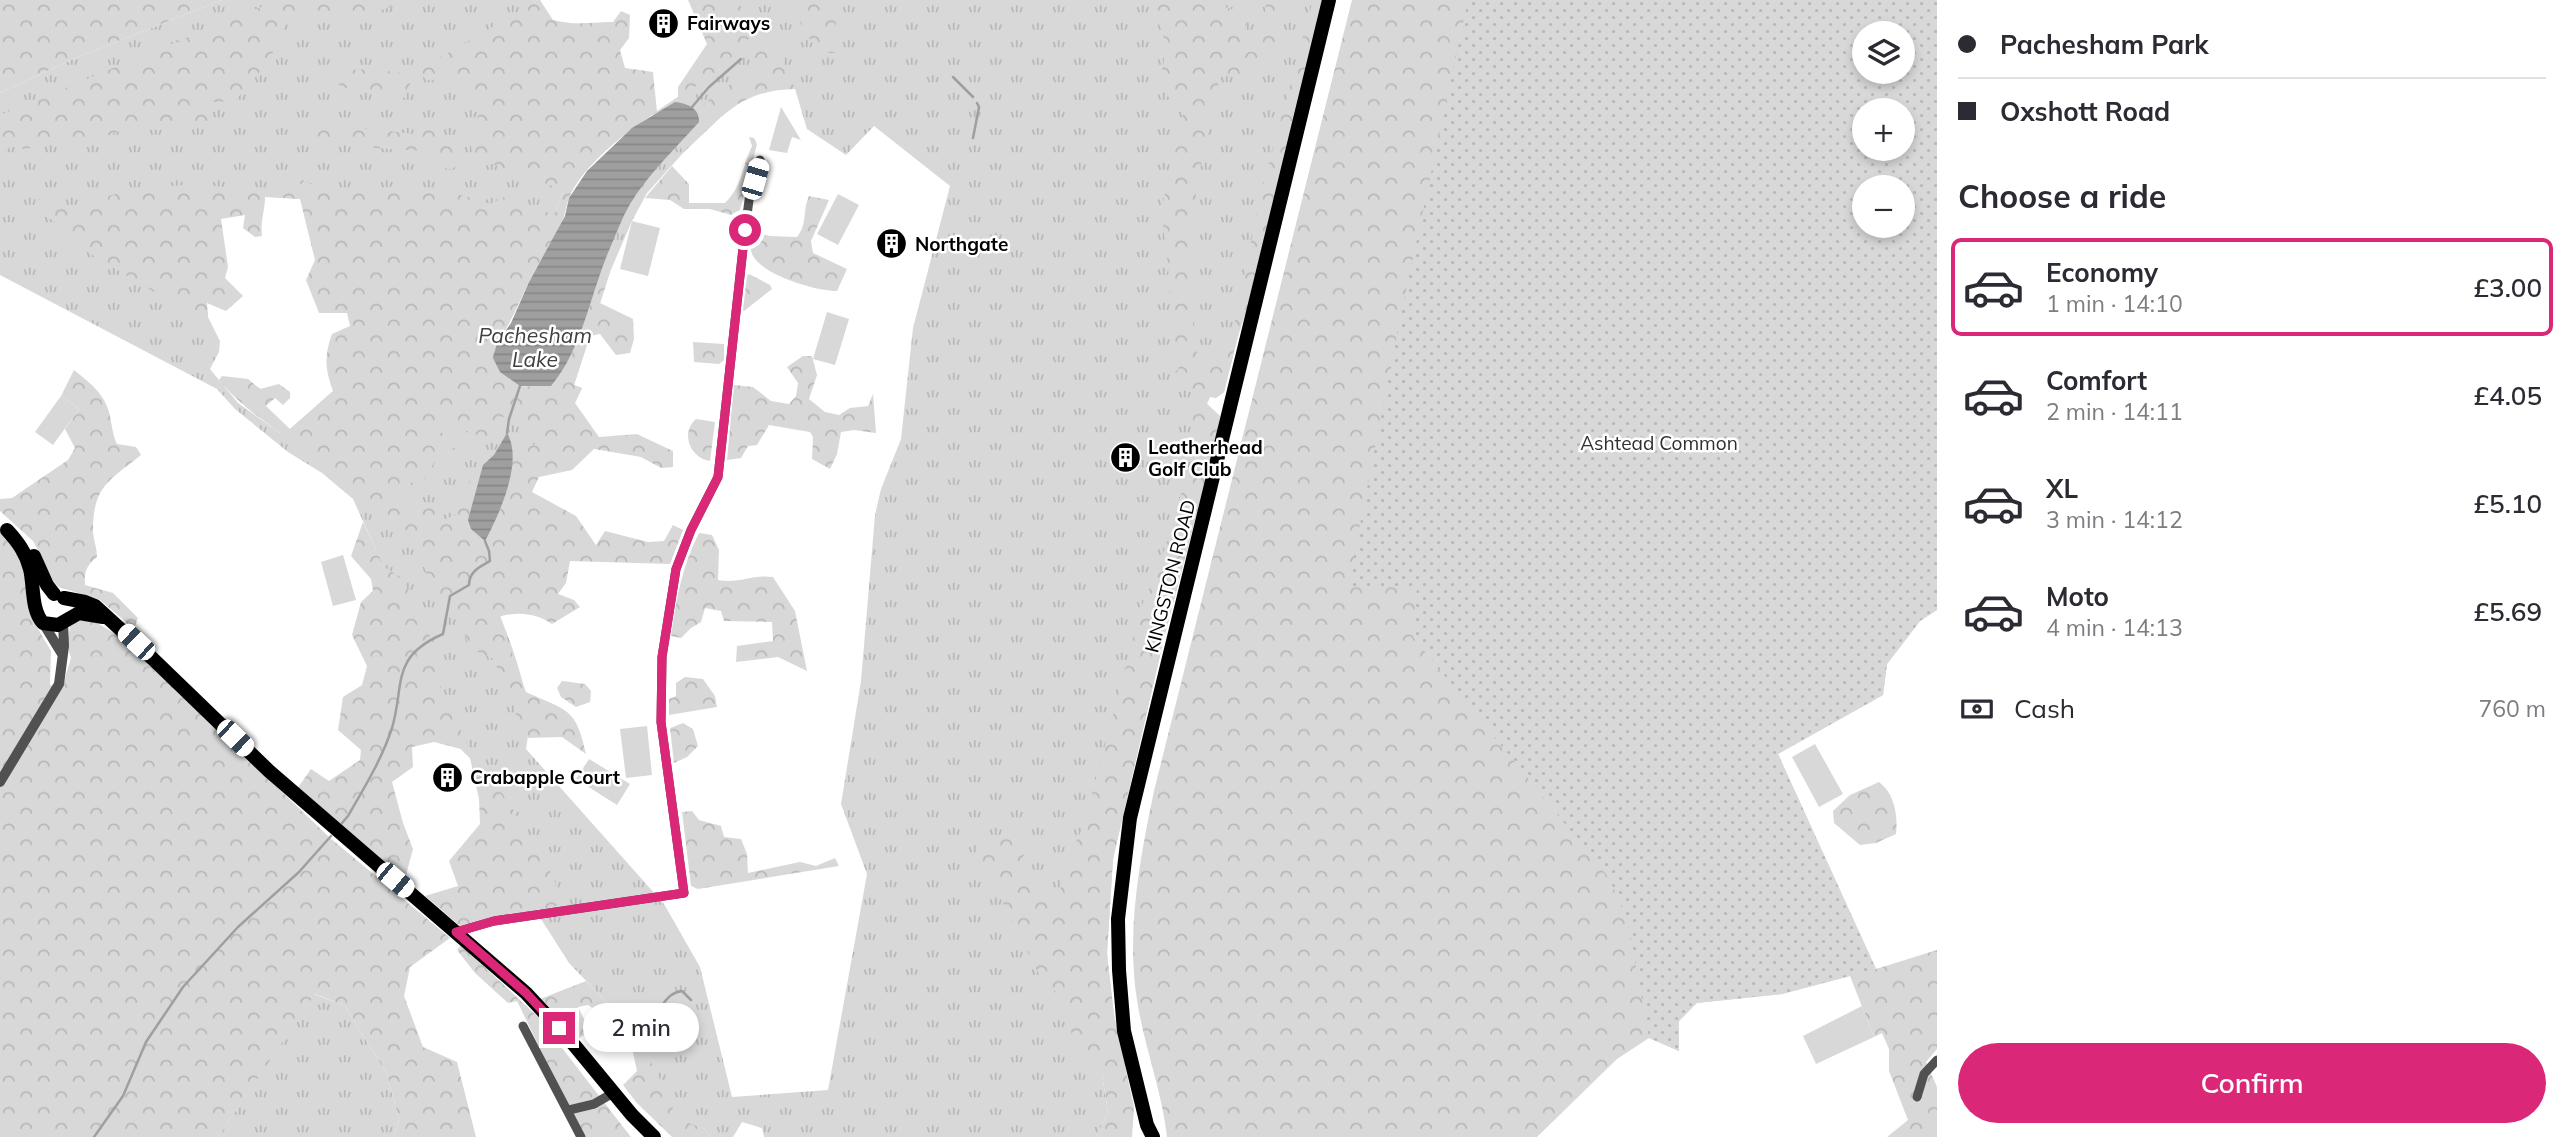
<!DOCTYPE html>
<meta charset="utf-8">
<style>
body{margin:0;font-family:Mulish,sans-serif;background:#f2f2f3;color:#2b2b33;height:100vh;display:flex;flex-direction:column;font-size:26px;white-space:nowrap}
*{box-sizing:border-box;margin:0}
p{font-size:23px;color:#7c7c81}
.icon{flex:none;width:38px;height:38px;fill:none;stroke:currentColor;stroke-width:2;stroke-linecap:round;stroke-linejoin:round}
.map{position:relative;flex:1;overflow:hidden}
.sheet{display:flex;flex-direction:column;background:#fff;width:630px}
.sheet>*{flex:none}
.top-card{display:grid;align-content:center;height:154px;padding:0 21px;background:#fff}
.controls{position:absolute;left:1852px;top:21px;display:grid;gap:14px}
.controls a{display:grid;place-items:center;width:63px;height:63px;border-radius:50%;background:#fff;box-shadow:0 4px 10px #0003;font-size:35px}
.end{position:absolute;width:32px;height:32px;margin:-16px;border:9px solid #db2777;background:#fff;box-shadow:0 0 0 4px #fff}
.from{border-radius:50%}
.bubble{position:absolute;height:49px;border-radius:24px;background:#fff;box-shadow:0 4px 10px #0003;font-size:23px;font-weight:600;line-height:49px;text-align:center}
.car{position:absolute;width:21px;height:42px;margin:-21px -10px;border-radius:9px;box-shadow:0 0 5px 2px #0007;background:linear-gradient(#fff 24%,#345 0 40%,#fff 0 76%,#345 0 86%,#fff 0)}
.top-card b{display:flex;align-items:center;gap:24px;height:66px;font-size:26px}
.top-card b+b{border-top:2px solid #e1e1e2}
.top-card i{width:18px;height:18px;background:#2b2b33}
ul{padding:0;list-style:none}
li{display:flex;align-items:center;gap:21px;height:98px;margin:0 14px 10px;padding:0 7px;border:4px solid transparent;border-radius:10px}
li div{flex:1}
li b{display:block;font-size:26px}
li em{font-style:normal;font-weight:600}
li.on{border-color:#db2777}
li>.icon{width:63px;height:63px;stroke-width:1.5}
h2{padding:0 21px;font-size:32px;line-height:84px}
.pay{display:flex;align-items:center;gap:18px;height:77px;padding:0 21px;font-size:26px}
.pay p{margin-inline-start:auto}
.cta{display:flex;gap:14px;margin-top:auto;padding:14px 21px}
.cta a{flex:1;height:80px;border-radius:42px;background:#db2777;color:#fff;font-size:28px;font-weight:600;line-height:80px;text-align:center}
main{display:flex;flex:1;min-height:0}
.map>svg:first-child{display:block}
.grass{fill:url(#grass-tufts);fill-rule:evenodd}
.forest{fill:url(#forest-crowns);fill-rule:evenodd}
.park{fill:url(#park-dots);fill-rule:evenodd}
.pitch{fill:#d8d8d8}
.water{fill:url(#water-rules)}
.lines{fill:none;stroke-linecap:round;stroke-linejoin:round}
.stream{stroke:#9f9f9f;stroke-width:2.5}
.minor{stroke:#515151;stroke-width:9}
.tertiary{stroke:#515151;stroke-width:10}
.primary{stroke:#000;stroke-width:14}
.trunk{stroke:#000;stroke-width:14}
.route{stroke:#db2777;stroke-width:9}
.labels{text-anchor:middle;stroke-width:5;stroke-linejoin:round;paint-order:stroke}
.poi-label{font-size:19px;font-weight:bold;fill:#000;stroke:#fff;text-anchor:start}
.park-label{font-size:19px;fill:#2f2f2f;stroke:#fff}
.street-label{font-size:19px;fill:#000;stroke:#fff}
.water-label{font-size:21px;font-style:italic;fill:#404040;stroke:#fff}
</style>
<main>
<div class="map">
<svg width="1937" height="1137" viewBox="0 0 1937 1137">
<defs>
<pattern id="grass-tufts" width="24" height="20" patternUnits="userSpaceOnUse" patternTransform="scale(1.75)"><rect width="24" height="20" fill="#d8d8d8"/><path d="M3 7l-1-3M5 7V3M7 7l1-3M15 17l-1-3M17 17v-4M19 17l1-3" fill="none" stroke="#b8b8b8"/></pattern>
<pattern id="forest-crowns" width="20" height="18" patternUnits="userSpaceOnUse" patternTransform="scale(1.75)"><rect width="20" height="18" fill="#d8d8d8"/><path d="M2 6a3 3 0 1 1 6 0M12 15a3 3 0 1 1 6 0" fill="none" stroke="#b8b8b8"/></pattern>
<pattern id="park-dots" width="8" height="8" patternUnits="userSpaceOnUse" patternTransform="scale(1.75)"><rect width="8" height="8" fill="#d8d8d8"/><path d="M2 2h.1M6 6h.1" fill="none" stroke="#b8b8b8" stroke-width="1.8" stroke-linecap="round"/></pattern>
<pattern id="water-rules" width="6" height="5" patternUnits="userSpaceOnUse" patternTransform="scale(1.75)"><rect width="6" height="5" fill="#9f9f9f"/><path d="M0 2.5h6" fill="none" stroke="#878787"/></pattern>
</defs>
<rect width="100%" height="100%" fill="#fff"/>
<path class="grass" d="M 222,0 L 538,0 L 477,38 L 563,190 L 553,219 L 195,191 L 208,317 L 220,341 L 219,352 L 210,369 L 238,403 L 283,435 L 346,380 L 526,387 L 654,113 L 722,67 L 718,0 L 1323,0 L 1224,392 L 1216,398 L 1210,397 L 1207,404 L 1220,416 L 1215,443 L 1164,638 L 1113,859 L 1107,954 L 1114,1015 L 1126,1069 L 1102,1074 L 1108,1113 L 1096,1137 L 764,1137 L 762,1128 L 742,1122 L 733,1137 L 711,1137 L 703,1128 L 677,1120 L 665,1090 L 634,1031 L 569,963 L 541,919 L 540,908 L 470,758 L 443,732 L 423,654 L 353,499 L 322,473 L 288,452 L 235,409 L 217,389 L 0,275 L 0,93 L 73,59 ZM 772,89 L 795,89 L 807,129 L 846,155 L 874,126 L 950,186 L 913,328 L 901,439 L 881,489 L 875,515 L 861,681 L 841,804 L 867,874 L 828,1090 L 732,1097 L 700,967 L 664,904 L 526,749 C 537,694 505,632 487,582 L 582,388 L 574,385 L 610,272 L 632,221 L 647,193 L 684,152 L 722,116 L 746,98 Z
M 314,994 L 345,1006 L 387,1074 L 399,1120 L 394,1137 L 218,1137 Z"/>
<path class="forest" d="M 0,0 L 222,0 L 73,59 L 0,93 Z
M 278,0 L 393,0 L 391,7 L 356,17 L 327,15 L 284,25 L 284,37 L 258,74 L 235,101 L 211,102 L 211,115 L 205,128 L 152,130 L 136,126 L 88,142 L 75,137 L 59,138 L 39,147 L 24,149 L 12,145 L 0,157 L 0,115 Z
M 538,0 L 540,0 L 553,20 C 576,26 589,22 613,22 L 621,11 L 630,15 L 629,38 L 620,50 L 625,68 L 653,72 L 657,112 C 628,130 582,166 569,198 C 566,205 566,212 563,219 C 555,238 542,257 532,276 C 520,299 512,322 497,343 L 520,386 L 534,387 L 532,397 L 544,397 L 562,373 L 575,345 L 600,272 L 610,272 L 600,303 L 633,319 L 634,339 L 630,353 L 616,355 L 600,334 L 590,336 L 574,385 L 582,388 L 575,403 L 599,437 L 637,434 L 673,451 L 673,467 L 661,468 L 641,457 L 594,449 L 572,470 L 539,477 L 532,492 L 576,516 L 596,545 L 605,531 L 648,542 L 664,541 L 673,525 L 683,530 L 670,564 L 570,561 L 566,583 L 558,594 L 574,600 L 580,607 L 552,624 C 537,613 516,611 499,617 L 526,692 C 567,711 576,707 586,754 L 562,737 L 528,738 L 516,715 L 510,690 L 503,685 L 494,659 L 469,648 L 461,622 L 430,582 L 410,533 L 380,513 L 374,514 C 357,482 322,469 296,448 C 290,443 286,438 280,433 C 255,414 239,404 219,380 L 222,376 L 248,379 L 260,389 L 279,384 L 290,392 L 290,398 L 283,405 L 275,398 L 266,406 L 290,429 L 333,391 C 325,370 324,355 332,334 L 350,326 L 347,313 L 319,313 L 306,280 L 315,260 L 300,199 L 265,197 C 265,211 260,222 262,236 L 255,237 L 243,228 L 245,215 L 221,219 L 228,267 L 225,278 L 243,296 L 226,311 L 207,303 L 208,317 L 205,318 L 188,312 L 179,315 L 166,299 L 66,239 L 54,221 L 36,211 L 38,199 L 59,202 L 69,208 L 112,195 L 142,189 L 194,184 L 272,192 L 294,180 L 334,187 L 349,195 C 403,179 438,187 490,204 L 504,197 L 520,210 L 555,213 L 563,190 L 492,164 L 484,166 L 474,159 L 470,143 L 483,101 L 477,91 L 449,73 L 431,81 L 424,78 L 421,69 ZM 520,415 L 538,431 L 537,446 L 528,442 L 513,449 L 505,499 L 485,541 L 471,509 L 481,477 L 472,475 L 455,515 L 443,520 L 426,502 L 403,503 L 398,495 L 411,483 L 425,479 L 438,456 L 458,446 L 438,430 L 442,422 L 491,440 L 500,431 L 501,417 Z
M 688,0 L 734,0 C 762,26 783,52 795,89 C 740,90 721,117 684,152 L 678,145 L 699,122 L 697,112 C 711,96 727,82 749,80 L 756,45 L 752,35 L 722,67 L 678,99 L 678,87 L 707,44 Z
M 782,0 L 834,0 L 838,53 L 818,53 L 790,5 Z
M 1151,0 L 1213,3 L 1249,15 L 1241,42 L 1243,50 L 1253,52 L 1260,42 L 1267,0 L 1284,0 C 1281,18 1278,52 1264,65 C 1253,74 1233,75 1220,77 C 1208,129 1195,182 1192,236 C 1189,278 1194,322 1198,364 L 1208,373 L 1219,358 L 1234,324 L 1262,189 L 1313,0 L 1323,0 L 1247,309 L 1237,339 L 1224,392 L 1216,398 L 1170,387 L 1172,376 L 1179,368 L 1172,349 L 1168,264 L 1161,211 L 1184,109 C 1148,85 1164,81 1165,48 C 1165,33 1154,15 1151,0 Z
M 1352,0 L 1806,0 L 1860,227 L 1902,226 L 1937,610 L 1920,621 L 1887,664 L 1883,695 L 1778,754 L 1876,969 L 1937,950 L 1937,1049 L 1926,1062 L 1937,1087 L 1937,1137 L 1887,1137 L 1908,1120 L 1889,1071 L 1889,1049 L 1882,1033 L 1874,1037 L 1850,976 L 1782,994 L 1696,1003 L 1679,1021 L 1679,1051 L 1649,1038 L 1617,1059 L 1537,1137 L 1167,1137 C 1162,1091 1144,1046 1137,1000 C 1126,931 1140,858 1154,791 Z
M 373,69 L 400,73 L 411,82 L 404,98 L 376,90 L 348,89 L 339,85 L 338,77 L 352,70 Z
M 302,121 L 413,134 L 430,129 L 461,146 L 464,159 L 452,169 L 442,168 L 422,151 L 374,148 L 357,139 L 326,140 L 304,130 Z
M 749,137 L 754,138 L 757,144 L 740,210 L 731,215 L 710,209 L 684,209 L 670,200 L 645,198 L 672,166 L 689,184 L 689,203 L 725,203 C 743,185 741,169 752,146 Z
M 809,196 L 829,200 L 811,241 L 813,253 L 847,269 L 837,291 C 816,291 761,275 752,254 C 749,246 751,240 753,232 L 770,236 L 797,237 C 808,223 802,212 809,196 Z
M 749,274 L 770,285 L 772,289 L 744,311 L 743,310 L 747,276 Z
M 693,342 L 724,344 L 724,360 L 719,364 L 694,362 Z
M 803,356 L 812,356 L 817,375 L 809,399 L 825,412 L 839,415 L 850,408 L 868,406 L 873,394 L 876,433 L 854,430 L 841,432 L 837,454 L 830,469 L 812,459 L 813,437 L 810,432 L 769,425 L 757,445 L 748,446 L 741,458 L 727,460 L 734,385 L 753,387 L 771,401 L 789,404 L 796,396 L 798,383 L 787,367 Z
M 74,370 C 90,383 103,392 109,412 C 112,423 112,434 117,444 L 136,447 L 141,455 C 110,480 93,486 93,530 C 93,539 97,548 97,557 C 87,565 84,571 85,585 L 113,593 L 138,618 L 134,629 L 100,600 L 59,587 L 47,575 L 42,557 L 33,541 L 0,511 L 0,499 L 12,498 L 68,460 L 75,448 L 65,429 L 79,409 L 61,396 Z
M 1193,402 L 1207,404 L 1220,416 L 1215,443 L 1164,638 L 1113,859 L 1107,954 L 1114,1015 L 1134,1107 L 1132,1137 L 1096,1137 L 1108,1113 L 1102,1074 L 1092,1058 L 1074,1044 L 1068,1018 L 1055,991 L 1046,988 L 978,854 L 977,842 L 996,836 L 1024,840 L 1030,849 L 1020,860 L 1036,897 L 1057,899 L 1077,839 L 1083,828 L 1132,643 L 1137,616 L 1159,567 L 1184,484 L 1193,464 L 1195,428 L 1189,410 Z
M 696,419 L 715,422 L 710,461 C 690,458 680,433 696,419 Z
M 363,522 L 384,567 L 402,578 L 440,658 L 440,685 L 469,748 L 483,772 L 502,793 L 527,832 L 554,878 L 560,905 L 460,926 L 425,896 L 458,886 L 449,861 L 480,824 L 479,799 L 470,758 L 461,749 L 434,742 L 412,747 L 413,767 L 392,782 L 403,823 L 413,849 L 405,879 L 297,789 L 311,769 L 329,781 L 360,760 L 361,750 L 338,730 L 343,697 L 362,685 L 367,666 L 352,635 L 361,602 L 373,591 L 371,579 L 351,556 Z
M 0,530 L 17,545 L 28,571 L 34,622 L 51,651 L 50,685 L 62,688 L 71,658 L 67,644 L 70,626 L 78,620 L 95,622 L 118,635 L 329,837 L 450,938 L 410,967 L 404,996 L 423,1047 L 457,1062 L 476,1137 L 394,1137 L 399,1120 L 387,1074 L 345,1006 L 315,994 L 218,1137 L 0,1137 Z
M 699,533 L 712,535 L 719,550 L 718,580 C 740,584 751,574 773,577 L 795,611 L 807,671 L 778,657 L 736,662 L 737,646 L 773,641 L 772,622 L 724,621 L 721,611 L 705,608 L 701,622 L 691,628 L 681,638 L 671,636 C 676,600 682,566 699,533 Z
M 685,677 L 703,679 L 715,696 L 717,707 L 669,715 L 669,699 L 676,696 L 676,683 Z
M 562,681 L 585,684 L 591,691 L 590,702 L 576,707 L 561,697 L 557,688 Z
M 683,723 L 693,729 L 698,746 L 687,757 L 674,763 L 670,728 Z
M 1879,782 C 1895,794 1898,816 1896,834 L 1876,843 L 1860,845 L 1834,823 L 1833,811 L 1850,795 Z
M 692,811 L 699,820 L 721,826 L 724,837 L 741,839 L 747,854 L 748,873 L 800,862 L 816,866 L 835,858 L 839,866 L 698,889 L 691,886 L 682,812 Z
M 461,945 L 538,1017 L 631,1137 L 583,1137 L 517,1001 L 508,1003 L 475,973 L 457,950 Z
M 586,981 L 634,1031 L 666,1090 L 677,1119 L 703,1128 L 711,1137 L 672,1137 L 636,1102 L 623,1085 L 637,1071 L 630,1039 L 609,1019 L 588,1005 L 578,1007 L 590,1031 L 578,1039 L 540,999 Z"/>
<path class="park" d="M 1468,0 L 1937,0 L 1937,610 L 1920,621 L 1887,664 L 1883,695 L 1778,754 L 1876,969 L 1782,994 L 1697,1003 L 1679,1021 L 1679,1051 L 1649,1038 L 1628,922 L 1609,878 L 1413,637 L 1417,587 L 1348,586 L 1401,314 ZM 1864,33 L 1902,33 L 1902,72 L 1864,72 ZM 1864,110 L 1902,110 L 1902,149 L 1864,149 ZM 1864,187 L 1902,187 L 1902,226 L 1864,226 Z"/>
<path class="pitch" d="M 781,107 L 801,140 L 792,137 L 787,153 L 769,150 Z
M 838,194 L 859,205 L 838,245 L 817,234 Z
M 632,221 L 660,228 L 648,276 L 620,269 Z
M 827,312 L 849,319 L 835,365 L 813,359 Z
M 61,396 L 79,409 L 53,445 L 35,432 Z
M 343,555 L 356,600 L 333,606 L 321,562 Z
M 647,726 L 652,775 L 626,778 L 620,729 Z
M 1815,744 L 1843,794 L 1819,807 L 1792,757 Z
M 589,759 L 630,784 L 617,805 L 576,779 Z
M 1862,1006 L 1874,1037 L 1816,1064 L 1803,1036 Z"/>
<path class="water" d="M 675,102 C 686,103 700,108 699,122 C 676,148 648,174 630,204 C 622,218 616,234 610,248 C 590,294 583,348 551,386 L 520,386 L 500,372 L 493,358 L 497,343 L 511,323 L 529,282 L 565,216 L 569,198 L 587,171 L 632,128 Z
M 507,433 C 524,461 499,515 485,541 L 471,529 L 468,520 L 483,465 L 494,455 Z"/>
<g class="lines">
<path class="stream" d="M 953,77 L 973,97
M 692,107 L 709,87 L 741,59
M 973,138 L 979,107 L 977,103
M 507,433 L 509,419 L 520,386
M 342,823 L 348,816 C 364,788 382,759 392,728 C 405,684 390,657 443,634 L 450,596 L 469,585 C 469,572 479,567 490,561 L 489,551 L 485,541
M 629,1013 L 639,1017
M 645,1017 C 664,1013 663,993 682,991 L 691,1000
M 94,1137 L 123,1096 L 146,1042 L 183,987 L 238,927 L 299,872 L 331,836"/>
<path class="minor" d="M 456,932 L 494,921 L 684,893 L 661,722 L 662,657 L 676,569 L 691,530 L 718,477 L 745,230 L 750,193 L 760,160
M 523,1026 L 581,1137
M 1917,1097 L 1924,1074 L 1937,1060
M 569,1110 L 594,1104 L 613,1093"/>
<path class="tertiary" d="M 43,623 L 62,654
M 0,782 L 59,684 L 64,646 L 63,622"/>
<path class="primary" d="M 7,530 C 18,542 26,553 30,569 C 34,585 31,610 43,623 L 58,625 L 79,613 L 103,617
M 34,556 L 47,585 L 54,594
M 64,598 L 85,602 L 95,606 L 153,659 L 269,771 L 526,993 L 575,1046 L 632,1115 L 654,1137"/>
<path class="trunk" d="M 1153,1137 L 1147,1125 L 1124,1031 L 1119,970 L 1118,919 L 1130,818 L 1329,0"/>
</g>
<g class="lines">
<path class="route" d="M 559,1028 L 526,993 L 456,932 L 494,921 L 684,893 L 661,722 L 662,657 L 676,569 L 691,530 L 718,477 L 745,230"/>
</g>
<defs>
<symbol id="building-disc" viewBox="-11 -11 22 22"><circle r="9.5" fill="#000" stroke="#fff"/><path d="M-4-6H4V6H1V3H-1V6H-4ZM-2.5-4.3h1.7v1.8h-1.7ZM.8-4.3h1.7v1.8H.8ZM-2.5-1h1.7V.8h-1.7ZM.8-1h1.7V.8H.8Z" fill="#fff"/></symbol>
</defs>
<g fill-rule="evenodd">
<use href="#building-disc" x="646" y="6" width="35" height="35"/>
<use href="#building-disc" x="874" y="226" width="35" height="35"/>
<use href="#building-disc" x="1108" y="440" width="35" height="35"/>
<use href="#building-disc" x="430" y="760" width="35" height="35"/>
</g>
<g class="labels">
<g class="poi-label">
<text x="687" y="30">Fairways</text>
<text x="915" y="251">Northgate</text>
<text x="1148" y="454">Leatherhead<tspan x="1148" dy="22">Golf Club</tspan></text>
<text x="470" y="784">Crabapple Court</text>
</g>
<g class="park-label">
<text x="1659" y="450">Ashtead Common</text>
</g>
<g class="street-label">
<text transform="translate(1170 576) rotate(-76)" y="7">KINGSTON ROAD</text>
</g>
<g class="water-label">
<text x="535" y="343">Pachesham<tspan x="535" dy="24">Lake</tspan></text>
</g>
</g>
</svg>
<div class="controls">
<a><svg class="icon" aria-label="layers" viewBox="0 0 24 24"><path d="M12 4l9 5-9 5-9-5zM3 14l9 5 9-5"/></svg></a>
<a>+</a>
<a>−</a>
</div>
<i class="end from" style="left:745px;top:230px"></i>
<i class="end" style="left:559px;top:1028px"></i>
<div class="bubble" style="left:583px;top:1003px;width:116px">2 min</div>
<i class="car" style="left:755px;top:179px;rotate:16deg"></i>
<i class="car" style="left:136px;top:642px;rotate:313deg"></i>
<i class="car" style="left:235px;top:738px;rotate:134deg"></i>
<i class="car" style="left:395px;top:880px;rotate:130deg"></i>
</div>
<section class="sheet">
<div class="top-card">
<b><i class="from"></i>Pachesham Park</b>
<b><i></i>Oxshott Road</b>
</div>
<h2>Choose a ride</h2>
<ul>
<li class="on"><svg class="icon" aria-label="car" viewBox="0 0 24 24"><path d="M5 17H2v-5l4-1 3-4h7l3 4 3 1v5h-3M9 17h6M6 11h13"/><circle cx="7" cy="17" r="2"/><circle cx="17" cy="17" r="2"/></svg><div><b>Economy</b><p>1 min · 14:10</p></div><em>£3.00</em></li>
<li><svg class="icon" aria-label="car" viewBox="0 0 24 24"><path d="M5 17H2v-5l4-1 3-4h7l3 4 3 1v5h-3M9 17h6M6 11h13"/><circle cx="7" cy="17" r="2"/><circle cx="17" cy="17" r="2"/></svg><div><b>Comfort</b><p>2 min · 14:11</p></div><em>£4.05</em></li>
<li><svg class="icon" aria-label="car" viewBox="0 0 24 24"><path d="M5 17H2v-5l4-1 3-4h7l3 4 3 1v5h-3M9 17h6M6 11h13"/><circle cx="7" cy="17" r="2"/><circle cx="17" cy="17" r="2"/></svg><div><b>XL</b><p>3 min · 14:12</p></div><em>£5.10</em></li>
<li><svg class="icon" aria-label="car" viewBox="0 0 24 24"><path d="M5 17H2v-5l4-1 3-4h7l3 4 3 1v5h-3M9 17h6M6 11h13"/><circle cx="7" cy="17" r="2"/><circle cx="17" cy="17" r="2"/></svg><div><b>Moto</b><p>4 min · 14:13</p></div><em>£5.69</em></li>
</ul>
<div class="pay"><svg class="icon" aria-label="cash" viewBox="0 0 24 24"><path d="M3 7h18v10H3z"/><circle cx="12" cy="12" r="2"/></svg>Cash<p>760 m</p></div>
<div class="cta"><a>Confirm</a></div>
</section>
</main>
